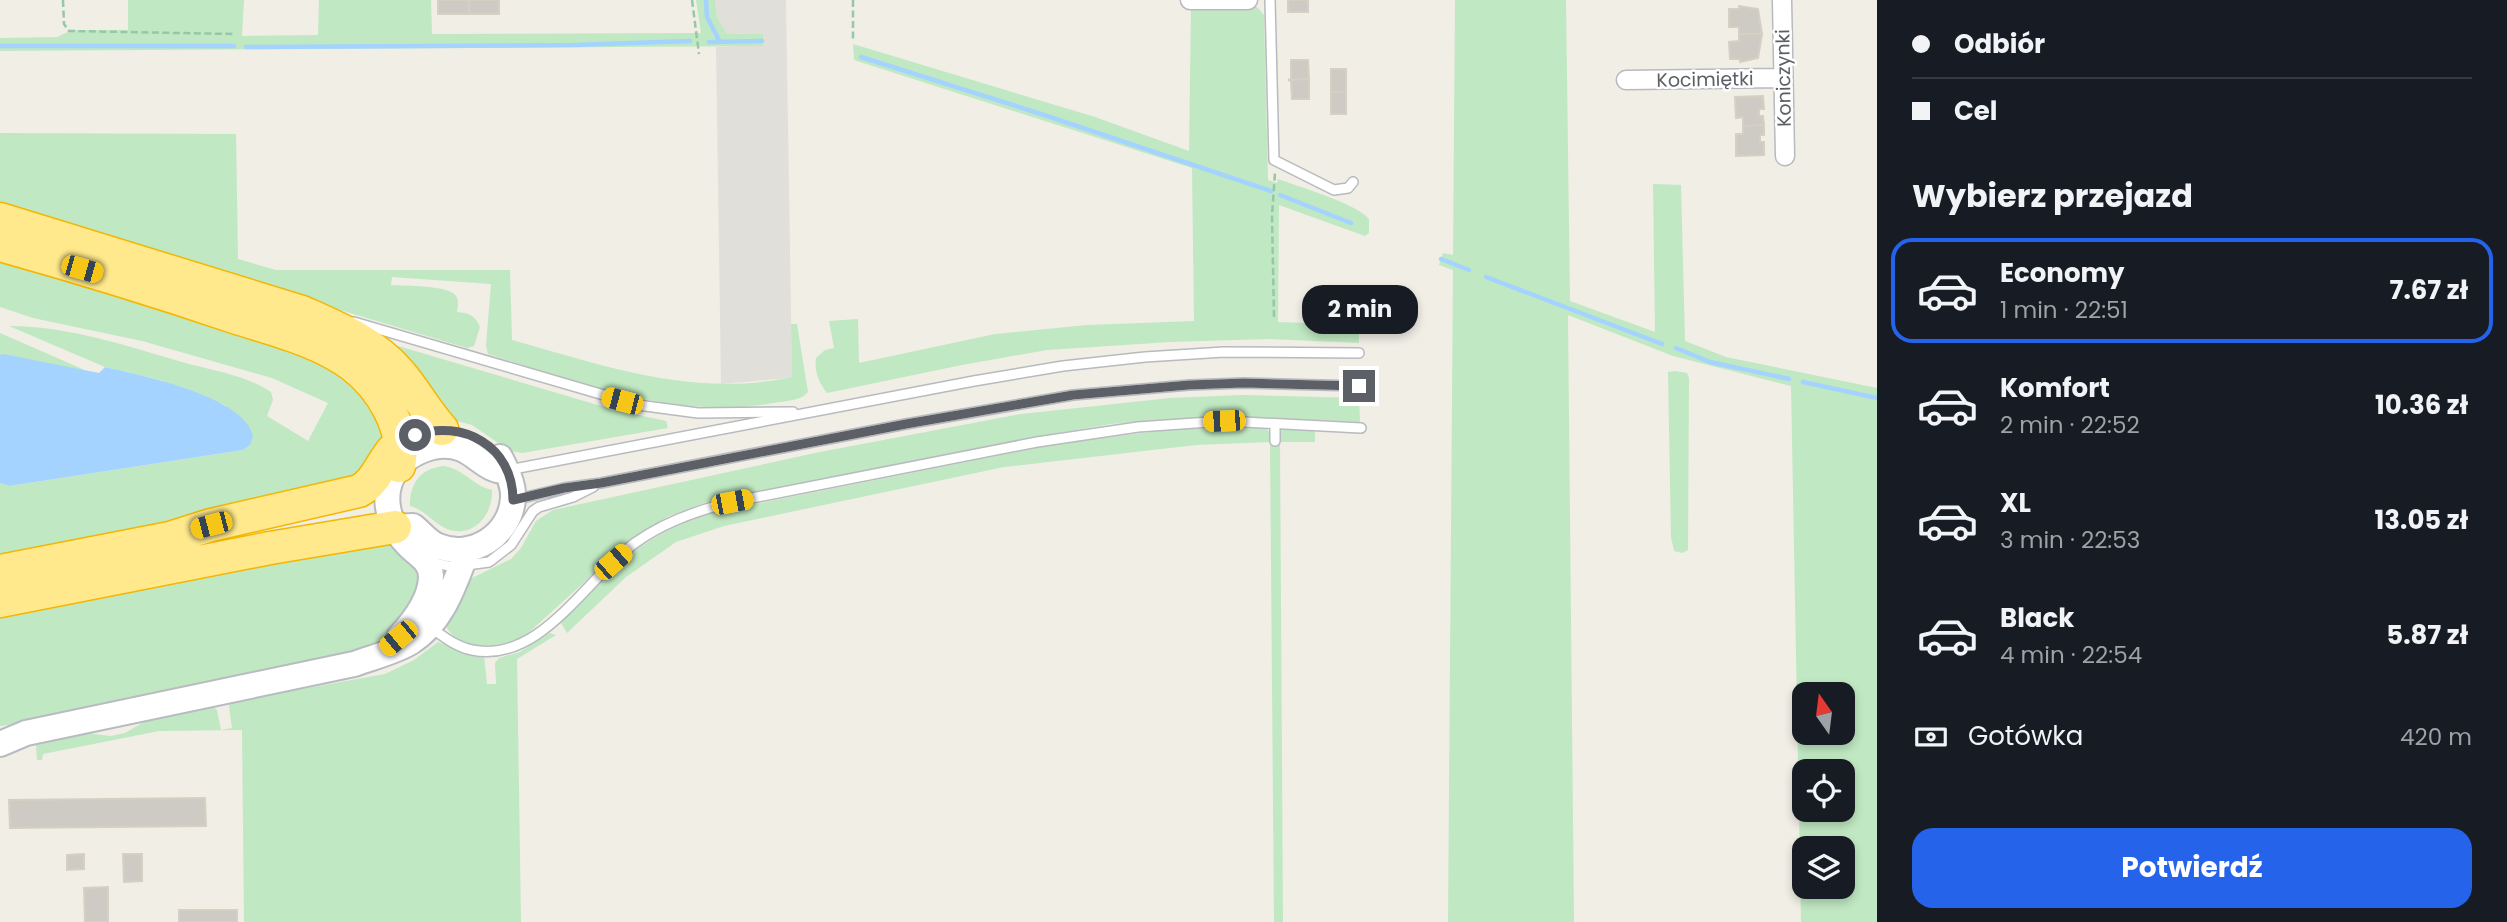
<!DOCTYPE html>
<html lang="pl">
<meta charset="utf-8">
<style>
body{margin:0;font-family:Poppins,sans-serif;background:#20242c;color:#f1f3f6;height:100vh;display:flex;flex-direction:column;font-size:26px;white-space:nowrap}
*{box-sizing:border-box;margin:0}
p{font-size:23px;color:#9ea1a6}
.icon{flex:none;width:38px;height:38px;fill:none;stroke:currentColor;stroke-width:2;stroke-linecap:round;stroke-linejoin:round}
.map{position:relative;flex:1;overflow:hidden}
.sheet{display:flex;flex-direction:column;background:#171b24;width:630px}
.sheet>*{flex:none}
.banner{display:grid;align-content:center;height:154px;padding:0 35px;background:#171b24}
.needle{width:46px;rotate:346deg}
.buttons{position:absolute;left:1792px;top:682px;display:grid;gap:14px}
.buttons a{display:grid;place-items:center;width:63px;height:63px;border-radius:14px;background:#171b24;box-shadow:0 4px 10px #0003;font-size:35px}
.end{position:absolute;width:32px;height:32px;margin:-16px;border:9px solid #5c6066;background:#fff;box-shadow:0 0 0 4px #fff}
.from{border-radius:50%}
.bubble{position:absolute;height:49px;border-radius:21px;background:#171b24;box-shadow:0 4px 10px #0003;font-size:23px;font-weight:700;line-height:49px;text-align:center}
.car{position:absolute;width:21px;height:42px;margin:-21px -10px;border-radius:9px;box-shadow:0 0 5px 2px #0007;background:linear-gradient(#f5c518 24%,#345 0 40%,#f5c518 0 76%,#345 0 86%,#f5c518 0)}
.banner b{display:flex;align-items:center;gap:24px;height:66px;font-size:26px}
.banner b+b{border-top:2px solid #363941}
.banner i{width:18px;height:18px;background:#f1f3f6}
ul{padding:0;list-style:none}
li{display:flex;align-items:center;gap:21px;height:105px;margin:0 14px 10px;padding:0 21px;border:4px solid transparent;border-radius:21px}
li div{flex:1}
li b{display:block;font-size:26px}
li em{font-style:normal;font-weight:700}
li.selected{border-color:#2563eb}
li>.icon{width:63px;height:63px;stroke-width:1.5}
h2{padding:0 35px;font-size:32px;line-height:84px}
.pay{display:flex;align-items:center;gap:18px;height:77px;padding:0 35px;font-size:26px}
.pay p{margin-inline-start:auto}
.button{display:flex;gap:14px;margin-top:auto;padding:14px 35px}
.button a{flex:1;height:80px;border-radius:21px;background:#2563eb;color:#fff;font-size:28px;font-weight:700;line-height:80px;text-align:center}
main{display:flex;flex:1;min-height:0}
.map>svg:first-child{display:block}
.industrial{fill:#e0dfd9}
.green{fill:#c0e8c2;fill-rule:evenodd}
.water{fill:#a5d3ff}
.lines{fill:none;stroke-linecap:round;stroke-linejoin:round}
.stream{stroke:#a5d3ff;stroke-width:4.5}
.building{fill:#cdcbc4;stroke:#d5d0c2;stroke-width:2}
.service-casing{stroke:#b7babf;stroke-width:12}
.minor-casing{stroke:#b7babf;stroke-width:21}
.secondary-casing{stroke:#b8bbc1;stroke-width:28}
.motorway-casing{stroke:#f4b600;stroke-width:35}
.path{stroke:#97c7a8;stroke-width:2.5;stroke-dasharray:7 3.5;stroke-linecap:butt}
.service{stroke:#fff;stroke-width:9}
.minor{stroke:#fff;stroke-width:18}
.secondary{stroke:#fff;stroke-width:24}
.motorway{stroke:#ffe98c;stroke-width:32}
.route{stroke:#5c6066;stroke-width:9}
.labels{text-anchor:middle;stroke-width:5;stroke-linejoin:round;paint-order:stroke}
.street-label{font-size:19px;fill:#5c6066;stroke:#fff}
</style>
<main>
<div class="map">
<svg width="1877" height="922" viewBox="0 0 1877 922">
<rect width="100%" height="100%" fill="#f0eee5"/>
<path class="industrial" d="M 715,0 L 786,0 L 792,377 L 788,378 L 721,384 L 716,47 L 763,45 L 762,34 L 727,34 L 717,17 Z"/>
<path class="green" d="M 128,0 L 244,0 L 242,36 L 318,35 L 319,0 L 431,0 L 432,34 L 701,33 L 696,0 L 715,0 L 717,17 L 727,34 L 763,34 L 763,46 L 0,51 L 0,38 L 57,37 L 72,30 L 128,30 Z
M 1455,0 L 1566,0 L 1570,301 L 1655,332 L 1653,184 L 1681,185 L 1685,341 L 1726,357 L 1877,388 L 1877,922 L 1801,922 L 1791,386 L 1673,356 L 1568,315 L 1574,922 L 1448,922 L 1453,270 L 1439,265 L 1443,253 L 1453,255 ZM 1804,695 L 1843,695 L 1843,733 L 1804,733 ZM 1804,772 L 1843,772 L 1843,810 L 1804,810 ZM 1804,849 L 1843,849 L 1843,887 L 1804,887 Z
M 1257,7 L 1264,15 L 1268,180 L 1277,183 L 1278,179 C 1299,187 1356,203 1369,219 L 1369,233 L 1365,236 L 1279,205 L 1278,322 L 1359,325 L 1359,343 L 1269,339 L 1170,342 L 1047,350 L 962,365 L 827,393 C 819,383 814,371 816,358 L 825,350 L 834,348 L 829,321 L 858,319 L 859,363 L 995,334 L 1087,325 L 1194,321 L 1192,168 L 854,60 L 853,44 L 1095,117 L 1189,151 L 1191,8 Z
M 0,133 L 236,134 L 238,259 L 276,270 L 510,270 L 512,340 C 605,366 694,398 792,377 L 791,324 L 797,324 L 808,392 C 801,401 784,401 773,403 C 676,420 579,383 488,354 L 486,345 L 491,284 L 392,277 L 391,285 C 404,286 450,285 456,296 C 459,300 458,307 457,312 C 469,313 475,315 480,327 L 474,346 L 467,348 L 0,208 Z
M 0,253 L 142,295 L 187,318 L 307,353 L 336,367 L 371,400 L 387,438 L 353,484 L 0,558 L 0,483 L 9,486 L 243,450 L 250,445 L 225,405 L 160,380 L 105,367 L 9,326 C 70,326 130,347 189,364 C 216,371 247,376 271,392 L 273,400 L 267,416 L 308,441 L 328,403 L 272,378 L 142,341 L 33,318 L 0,307 Z
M 0,333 L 87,371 L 0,355 Z
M 388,343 L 611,409 L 666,421 L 668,428 L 522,453 L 510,451 L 472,425 L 446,418 Z
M 1675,371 L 1687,373 L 1689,378 L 1688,550 L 1682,553 L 1674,551 L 1671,537 L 1668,372 Z
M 1242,395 L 1359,398 L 1360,422 L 1252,417 L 1154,420 L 1111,424 L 996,444 L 704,503 L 669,516 L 634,537 L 526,635 C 503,647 463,654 447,628 L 448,620 L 461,600 L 470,579 L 511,559 L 521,548 L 536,521 L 553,510 L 820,452 L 1021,414 L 1170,398 Z
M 1266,428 L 1269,432 L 1270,442 L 1280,442 L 1281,431 L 1286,428 L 1311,429 L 1315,433 L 1315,442 L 1280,442 L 1283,922 L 1274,922 L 1270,442 L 1196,445 L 1004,467 L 724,526 L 676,542 L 626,577 L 567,633 L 561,623 C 566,612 578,603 586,594 C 628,552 658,530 715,512 L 1056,444 L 1174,429 Z
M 443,466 C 463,468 473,486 492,490 C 493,514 474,539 447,529 C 433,523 425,510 410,506 C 410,483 420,469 443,466 Z
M 389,542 L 397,547 L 415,564 L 420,575 L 420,591 L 394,630 L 374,644 L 350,653 L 27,723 L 0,726 L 0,611 Z
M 550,633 L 556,635 L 517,659 L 521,922 L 244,922 L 242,730 L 159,731 L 43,754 L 42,760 L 37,760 L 36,744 L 85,733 L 111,736 L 125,733 L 149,719 L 213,706 L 217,710 L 221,730 L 232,728 L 229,707 L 230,702 L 385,674 L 414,660 L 438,642 L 470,654 L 484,656 L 487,684 L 496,684 L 495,663 L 499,658 L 520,652 Z"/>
<path class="water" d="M 3,354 L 99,373 L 105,367 C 139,375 245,396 253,436 L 250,445 L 243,450 L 9,486 L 0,483 L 0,355 Z"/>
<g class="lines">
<path class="stream" d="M 706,0 L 707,17 L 720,42
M 709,42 L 762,41
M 0,46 L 234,46
M 246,47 L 574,45 L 690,41
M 861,57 L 1041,114 L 1271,191
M 1280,195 L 1351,223
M 1441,259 L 1469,270
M 1486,277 L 1662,344
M 1676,348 L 1710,362 L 1789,379
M 1803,382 L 1877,398"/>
</g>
<path class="building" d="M 438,0 L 469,0 L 469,14 L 438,14 Z
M 469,0 L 499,0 L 499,14 L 469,14 Z
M 1288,0 L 1308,0 L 1308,12 L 1288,12 Z
M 1739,6 L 1758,9 L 1762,34 L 1739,34 L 1739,27 L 1729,27 L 1729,9 L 1739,9 Z
M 1739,34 L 1762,34 L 1758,58 L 1740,62 L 1740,59 L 1730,59 L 1729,42 L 1739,41 Z
M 1291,60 L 1308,60 L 1309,79 L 1288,80 L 1291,79 Z
M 1331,69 L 1346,69 L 1346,92 L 1331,92 Z
M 1288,80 L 1309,79 L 1309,99 L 1292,99 L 1291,81 Z
M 1331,92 L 1346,92 L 1346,114 L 1331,114 Z
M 1763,96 L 1764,109 L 1759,109 L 1759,116 L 1763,116 L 1764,125 L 1743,126 L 1743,117 L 1736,118 L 1735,97 Z
M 1764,125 L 1764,135 L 1760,135 L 1760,142 L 1764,142 L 1764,155 L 1736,156 L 1736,134 L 1743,134 L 1743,126 Z
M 205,798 L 206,826 L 10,828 L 9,800 Z
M 84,854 L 84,869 L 67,870 L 67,855 Z
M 123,854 L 142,854 L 142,881 L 124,882 Z
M 108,887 L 108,922 L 85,922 L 84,888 Z
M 179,910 L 237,910 L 237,922 L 179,922 Z"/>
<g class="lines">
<defs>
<path id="service" d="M 1270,0 L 1274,160 L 1334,190 L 1348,188 L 1353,182
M 354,322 L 638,405 L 698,413 L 793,412
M 1275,424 L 1275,441
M 508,470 L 974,381 L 1063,366 L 1145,357 L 1224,352 L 1359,353
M 514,500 L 564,488 L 601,483 L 906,424 L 1073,395 L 1189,385 L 1244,383 L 1359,386
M 432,562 L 452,567 L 489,562 L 511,545 L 533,511 L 539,507 L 573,497 L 593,487
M 430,627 C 443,636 456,647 472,650 C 541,664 586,578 635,543 C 664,522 698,510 732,502 L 1037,442 L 1138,427 L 1224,421 L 1361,428"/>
<path id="minor" d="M 1190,0 L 1248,0
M 1782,0 L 1785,156
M 1626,80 L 1783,78"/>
<path id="secondary" d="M 395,527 L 413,526 C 421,532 428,542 438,546 C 472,560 511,535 513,498 C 514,484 506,469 500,457
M 399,637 C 414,621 431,599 431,576 C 430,559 416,555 406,543 C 387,523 380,492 397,469 C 407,456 423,448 439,446 C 473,442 480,472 507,471
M 0,744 L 26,733 L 354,664 C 373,657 395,652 411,642 C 444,621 455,582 468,549"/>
<path id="motorway" d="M 0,219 L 302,312 C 338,328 373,342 399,372 C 415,390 426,412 442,429
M 0,245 C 79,267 157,291 234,317 C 274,330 318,340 352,365 C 381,387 407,429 399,466
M 0,571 L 170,538 L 211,525 L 359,491 C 381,480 383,450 407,439
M 0,601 L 270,548 L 395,527"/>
</defs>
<use href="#service" class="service-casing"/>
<use href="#minor" class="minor-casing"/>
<use href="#secondary" class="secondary-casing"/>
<use href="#motorway" class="motorway-casing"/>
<path class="path" d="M 63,0 L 64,24 L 69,31 L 235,34
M 692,0 L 699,54
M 853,0 L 853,41
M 1274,317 L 1272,216 L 1275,173"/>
<use href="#service" class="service"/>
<use href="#minor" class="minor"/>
<use href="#secondary" class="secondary"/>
<use href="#motorway" class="motorway"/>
</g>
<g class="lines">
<path class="route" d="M 415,435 C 463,419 513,446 513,500 L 564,488 L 601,483 L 906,424 L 1073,395 L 1189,385 L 1244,383 L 1359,386"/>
</g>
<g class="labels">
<g class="street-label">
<text transform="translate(1783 78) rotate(-91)" y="7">Koniczynki</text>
<text transform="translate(1705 79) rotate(-1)" y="7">Kocimiętki</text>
</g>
</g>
</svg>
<div class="buttons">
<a><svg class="needle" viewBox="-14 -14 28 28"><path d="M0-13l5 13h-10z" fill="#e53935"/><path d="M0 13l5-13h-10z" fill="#9ea1a6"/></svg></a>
<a><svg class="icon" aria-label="locate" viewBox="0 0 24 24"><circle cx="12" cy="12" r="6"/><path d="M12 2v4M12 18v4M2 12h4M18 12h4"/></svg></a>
<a><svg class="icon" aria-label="layers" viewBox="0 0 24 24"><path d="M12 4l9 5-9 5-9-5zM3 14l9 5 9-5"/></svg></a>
</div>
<i class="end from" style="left:415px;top:435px"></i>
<i class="end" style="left:1359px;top:386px"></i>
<div class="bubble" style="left:1302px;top:285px;width:116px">2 min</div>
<i class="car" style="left:82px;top:269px;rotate:106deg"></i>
<i class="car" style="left:622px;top:401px;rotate:285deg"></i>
<i class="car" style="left:1224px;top:421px;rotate:268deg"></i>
<i class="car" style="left:732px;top:502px;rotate:79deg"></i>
<i class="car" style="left:211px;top:525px;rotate:255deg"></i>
<i class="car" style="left:613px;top:562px;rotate:49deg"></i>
<i class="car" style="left:398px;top:638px;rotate:230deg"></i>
</div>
<section class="sheet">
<div class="banner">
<b><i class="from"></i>Odbiór</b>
<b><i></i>Cel</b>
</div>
<h2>Wybierz przejazd</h2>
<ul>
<li class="selected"><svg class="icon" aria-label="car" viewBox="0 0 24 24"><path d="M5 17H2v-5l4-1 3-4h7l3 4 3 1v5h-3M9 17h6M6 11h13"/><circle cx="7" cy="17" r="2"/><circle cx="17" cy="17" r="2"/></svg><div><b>Economy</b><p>1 min · 22:51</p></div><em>7.67 zł</em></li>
<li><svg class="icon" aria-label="car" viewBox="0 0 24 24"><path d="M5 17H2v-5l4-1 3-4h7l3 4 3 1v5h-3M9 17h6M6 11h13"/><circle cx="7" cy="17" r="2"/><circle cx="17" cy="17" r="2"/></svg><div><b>Komfort</b><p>2 min · 22:52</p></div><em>10.36 zł</em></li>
<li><svg class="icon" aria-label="car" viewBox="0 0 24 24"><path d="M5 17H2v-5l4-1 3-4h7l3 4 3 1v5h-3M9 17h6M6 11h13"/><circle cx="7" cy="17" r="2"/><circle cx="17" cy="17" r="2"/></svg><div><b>XL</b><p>3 min · 22:53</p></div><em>13.05 zł</em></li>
<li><svg class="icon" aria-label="car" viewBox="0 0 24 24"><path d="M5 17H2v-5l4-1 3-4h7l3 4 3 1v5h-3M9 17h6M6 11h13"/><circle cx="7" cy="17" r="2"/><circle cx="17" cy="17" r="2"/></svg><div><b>Black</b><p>4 min · 22:54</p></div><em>5.87 zł</em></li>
</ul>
<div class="pay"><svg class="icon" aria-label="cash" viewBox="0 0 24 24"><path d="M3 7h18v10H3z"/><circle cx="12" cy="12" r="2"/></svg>Gotówka<p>420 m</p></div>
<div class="button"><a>Potwierdź</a></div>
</section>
</main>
